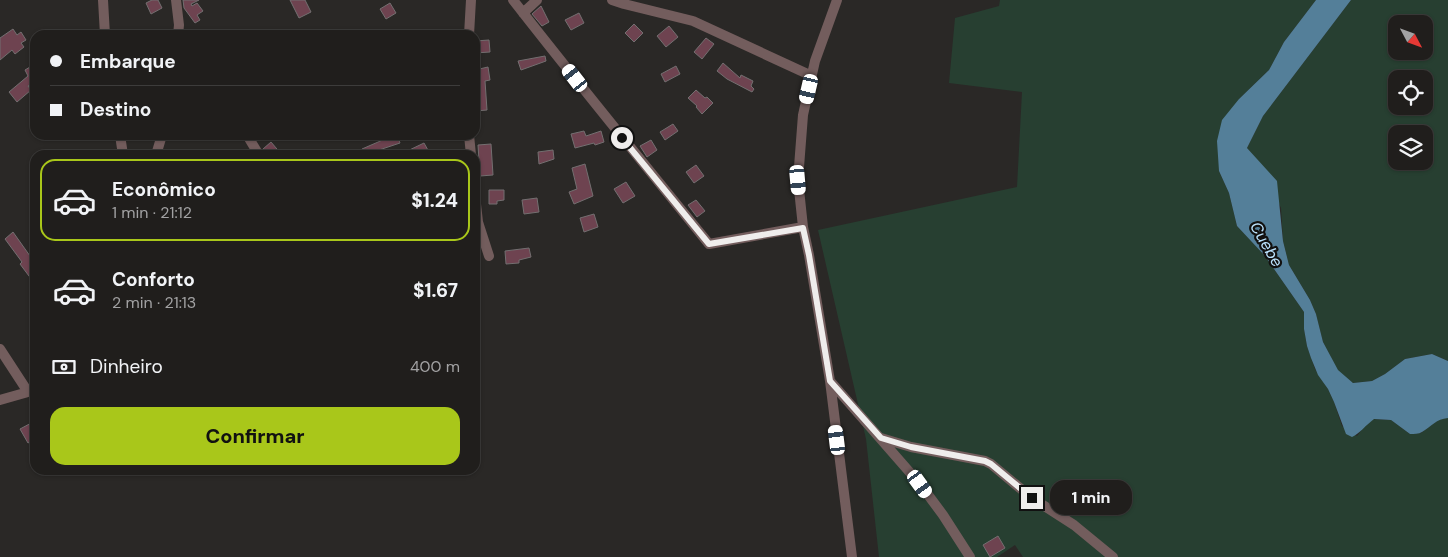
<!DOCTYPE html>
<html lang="pt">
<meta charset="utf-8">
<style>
body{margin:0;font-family:"DM Sans",sans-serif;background:#2d2b29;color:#f1f3f6;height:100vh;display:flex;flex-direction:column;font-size:19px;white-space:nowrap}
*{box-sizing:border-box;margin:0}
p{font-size:16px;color:#a2a2a3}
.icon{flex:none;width:28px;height:28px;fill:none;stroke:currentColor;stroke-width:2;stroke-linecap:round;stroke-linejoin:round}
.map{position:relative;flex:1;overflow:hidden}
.drawer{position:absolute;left:30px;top:150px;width:450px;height:325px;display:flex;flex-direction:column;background:#201e1c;border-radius:15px;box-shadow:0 1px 4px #0004,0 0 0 1px #3d3c3b}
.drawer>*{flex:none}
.banner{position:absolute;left:30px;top:30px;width:450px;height:110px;border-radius:15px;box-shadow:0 1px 4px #0004,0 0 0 1px #3d3c3b;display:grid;align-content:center;height:110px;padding:0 20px;background:#201e1c}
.needle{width:32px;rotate:131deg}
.controls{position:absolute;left:1388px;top:15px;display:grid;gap:10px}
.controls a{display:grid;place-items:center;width:45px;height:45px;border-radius:10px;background:#201e1c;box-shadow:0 1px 4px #0004,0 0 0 1px #3d3c3b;font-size:25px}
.end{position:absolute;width:22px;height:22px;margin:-11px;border:6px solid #efedec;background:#111;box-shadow:0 0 0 2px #111}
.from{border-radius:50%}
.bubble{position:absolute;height:35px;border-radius:15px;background:#201e1c;box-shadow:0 1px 4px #0004,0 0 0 1px #3d3c3b;font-size:16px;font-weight:800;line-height:35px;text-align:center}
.car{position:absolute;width:15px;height:30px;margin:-15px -8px;border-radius:6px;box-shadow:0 0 4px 1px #0007;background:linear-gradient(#fff 24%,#345 0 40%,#fff 0 76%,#345 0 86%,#fff 0)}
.banner b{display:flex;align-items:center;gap:18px;height:48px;font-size:19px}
.banner b+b{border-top:1px solid #3d3c3b}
.banner i{width:12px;height:12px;background:#f1f3f6}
ul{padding:9px 0 0;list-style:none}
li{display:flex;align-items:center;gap:15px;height:82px;margin:0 10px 8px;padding:0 10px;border:2px solid transparent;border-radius:15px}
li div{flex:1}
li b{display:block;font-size:19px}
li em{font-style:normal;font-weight:800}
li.on{border-color:#a9c71a}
li>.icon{width:45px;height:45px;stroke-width:1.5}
.pay{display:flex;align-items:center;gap:12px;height:55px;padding:0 20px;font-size:19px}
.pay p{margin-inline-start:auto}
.primary-button{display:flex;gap:10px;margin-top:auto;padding:10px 20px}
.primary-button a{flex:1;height:58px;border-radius:15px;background:#a9c71a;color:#111;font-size:20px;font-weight:800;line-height:58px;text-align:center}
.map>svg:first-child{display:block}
.green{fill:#273f31;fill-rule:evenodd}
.water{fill:#547f99}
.building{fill:#6e4350;stroke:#736f70}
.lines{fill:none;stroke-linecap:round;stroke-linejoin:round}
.street{stroke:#735d5d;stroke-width:10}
.route{stroke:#efedec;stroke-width:6}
.labels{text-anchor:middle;stroke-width:4.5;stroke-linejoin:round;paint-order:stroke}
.water-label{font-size:16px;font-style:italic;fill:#bbe3fe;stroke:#121110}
</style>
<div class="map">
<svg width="1448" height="557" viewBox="0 0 1448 557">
<rect width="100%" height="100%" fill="#2a2826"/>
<path class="green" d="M 1000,0 L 1316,0 L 1284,42 L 1269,70 L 1239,99 L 1219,171 L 1229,193 L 1237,226 L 1265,256 L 1304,312 L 1304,329 L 1307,346 L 1315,369 L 1328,389 L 1334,402 L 1342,426 L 1357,436 L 1363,428 L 1373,419 L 1391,420 L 1410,434 L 1421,433 L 1441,418 L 1448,418 L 1448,557 L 1023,557 L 1015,545 L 997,557 L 879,557 L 866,439 L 818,230 L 1017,187 L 1022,92 L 949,83 L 955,18 L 999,6 Z
M 1351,0 L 1448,0 L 1448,361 L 1432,354 L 1405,359 L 1385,374 L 1372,381 L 1353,383 L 1338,371 L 1323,342 L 1316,314 L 1310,300 L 1289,265 L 1283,241 L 1281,208 L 1259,162 L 1247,148 L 1263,116 ZM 1396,24 L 1424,24 L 1424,51 L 1396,51 ZM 1396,79 L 1424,79 L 1424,106 L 1396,106 ZM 1396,134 L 1424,134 L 1424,161 L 1396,161 Z"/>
<path class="water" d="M 1316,0 L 1351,0 L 1263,116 L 1247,148 L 1277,181 L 1283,241 L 1289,265 L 1310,300 L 1316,314 L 1323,342 L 1338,370 L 1353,383 L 1372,381 L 1385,374 L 1405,359 L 1432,354 L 1448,361 L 1448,418 C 1436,419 1432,426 1422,432 C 1419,434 1414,434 1410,434 L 1391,420 L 1374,419 C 1367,424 1358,435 1352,437 L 1346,434 L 1334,402 L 1328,389 L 1318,375 L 1311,358 L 1307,346 L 1304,329 L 1304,312 L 1265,256 L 1237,226 L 1229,193 L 1219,171 L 1217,141 L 1222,120 L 1239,99 L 1269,70 L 1284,42 Z"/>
<path class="building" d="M 152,0 L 158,0 L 162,8 L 151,14 L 146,3 Z
M 183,0 L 199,0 L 191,4 L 192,6 L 197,3 L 203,11 L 197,15 L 200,20 L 195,23 L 184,8 Z
M 290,0 L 305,0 L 311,12 L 299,18 Z
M 390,3 L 396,13 L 386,19 L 380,9 Z
M 541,6 L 549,22 L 542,26 L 532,14 Z
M 579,13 L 584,23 L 571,30 L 565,20 Z
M 634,24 L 643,33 L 634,42 L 625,33 Z
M 669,26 L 678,37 L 666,47 L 657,36 Z
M 13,29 L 17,35 L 21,32 L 26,40 L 21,43 L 24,47 L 15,54 L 12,50 L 0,60 L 0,38 Z
M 706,38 L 714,44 L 702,59 L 694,52 Z
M 489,40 L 490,52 L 475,53 L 475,41 Z
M 545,56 L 546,61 L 521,70 L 518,61 Z
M 723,63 L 740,78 L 741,75 L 753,81 L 751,86 L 754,89 L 752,92 L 727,79 L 717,71 Z
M 35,64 L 35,86 L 33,83 L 28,86 L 31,90 L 17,102 L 9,92 L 28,76 L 25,70 Z
M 676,66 L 680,74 L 665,82 L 661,74 Z
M 488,67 L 490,80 L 485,81 L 487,110 L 476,111 L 475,70 Z
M 696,90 L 705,98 L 707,97 L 713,103 L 702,114 L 696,107 L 697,106 L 688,98 Z
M 673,124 L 678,131 L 665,140 L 660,132 Z
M 584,131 L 586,136 L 601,131 L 604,142 L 595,145 L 594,143 L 575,148 L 571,134 Z
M 391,135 L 397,135 L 400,143 L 379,150 L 380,152 L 371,155 L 368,154 L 364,155 L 362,149 L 385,139 L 384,137 Z
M 651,140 L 657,150 L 647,157 L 640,146 Z
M 271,142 L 282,155 L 268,155 L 265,152 L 263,149 Z
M 424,143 L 429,152 L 421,155 L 399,155 Z
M 491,144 L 493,175 L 480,176 L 478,145 Z
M 553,150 L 554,159 L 539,164 L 538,152 Z
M 585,164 L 593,196 L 574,204 L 569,192 L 577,189 L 572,168 Z
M 696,165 L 704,176 L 694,183 L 686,172 Z
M 626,182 L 635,196 L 623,203 L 614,189 Z
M 489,190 L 504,190 L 504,200 L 497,201 L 497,204 L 489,204 Z
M 537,198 L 539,212 L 524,214 L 522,200 Z
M 696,200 L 705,211 L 697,217 L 688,205 Z
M 594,214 L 598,227 L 584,232 L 580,218 Z
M 13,232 L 30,256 L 35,252 L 35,284 L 20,264 L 22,262 L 5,239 Z
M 529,248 L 531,257 L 519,260 L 519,263 L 506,264 L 505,251 Z
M 35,421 L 35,439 L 28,443 L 20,429 Z
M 998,536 L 1005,548 L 990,557 L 983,545 Z"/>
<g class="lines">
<path class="street" d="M 103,0 L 105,35
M 176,0 L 179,25 L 178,35
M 513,0 C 577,82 643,163 709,244 L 803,227
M 612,0 L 624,4 L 693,21 L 812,76
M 837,0 L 815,61 L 803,115 L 798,180 L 803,227 L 809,255 L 830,381 L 852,557
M 523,13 L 537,0
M 469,35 L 471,0
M 120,135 L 123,155
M 247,135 L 259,155
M 469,135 L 471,155
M 156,155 L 162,135
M 475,195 L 478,222 L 489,256
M 0,349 L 28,392
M 830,381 L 920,484 L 943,515 L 970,557
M 0,400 L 28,392 L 35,388
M 881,438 L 911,447 L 985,461 L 991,464 L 1032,498 L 1074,525 L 1113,557"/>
</g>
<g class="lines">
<path class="route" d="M 622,138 L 709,244 L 803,228 L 809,255 L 830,381 L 881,438 L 911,447 L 985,461 L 991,464 L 1032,498"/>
</g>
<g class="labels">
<g class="water-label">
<text transform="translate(1267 244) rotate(60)" y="6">Cuebe</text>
</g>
</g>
</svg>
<div class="controls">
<a><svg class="needle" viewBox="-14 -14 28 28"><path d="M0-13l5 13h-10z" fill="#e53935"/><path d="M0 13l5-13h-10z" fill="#a2a2a3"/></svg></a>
<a><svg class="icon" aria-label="locate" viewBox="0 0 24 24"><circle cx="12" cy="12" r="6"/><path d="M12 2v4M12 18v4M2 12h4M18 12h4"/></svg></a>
<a><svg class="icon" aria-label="layers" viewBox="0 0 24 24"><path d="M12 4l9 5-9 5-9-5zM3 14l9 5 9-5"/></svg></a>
</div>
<i class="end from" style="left:622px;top:138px"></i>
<i class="end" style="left:1032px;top:498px"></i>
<div class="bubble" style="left:1050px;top:480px;width:82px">1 min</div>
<i class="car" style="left:575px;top:78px;rotate:322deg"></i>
<i class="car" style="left:809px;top:89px;rotate:193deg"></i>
<i class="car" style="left:798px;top:180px;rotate:175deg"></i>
<i class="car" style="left:837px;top:440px;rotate:353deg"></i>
<i class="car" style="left:920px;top:484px;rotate:144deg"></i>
<div class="banner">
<b><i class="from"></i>Embarque</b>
<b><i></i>Destino</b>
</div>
<section class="drawer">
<ul>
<li class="on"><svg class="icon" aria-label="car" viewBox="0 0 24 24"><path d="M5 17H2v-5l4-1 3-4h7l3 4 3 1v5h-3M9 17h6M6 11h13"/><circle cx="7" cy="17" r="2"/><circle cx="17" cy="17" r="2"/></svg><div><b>Econômico</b><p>1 min · 21:12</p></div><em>$1.24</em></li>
<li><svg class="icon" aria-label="car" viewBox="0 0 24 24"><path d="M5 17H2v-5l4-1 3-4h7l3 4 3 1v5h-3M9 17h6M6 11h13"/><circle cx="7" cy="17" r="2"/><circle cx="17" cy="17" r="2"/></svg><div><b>Conforto</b><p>2 min · 21:13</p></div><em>$1.67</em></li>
</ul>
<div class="pay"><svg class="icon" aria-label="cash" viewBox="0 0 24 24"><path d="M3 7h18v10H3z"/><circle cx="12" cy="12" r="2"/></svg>Dinheiro<p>400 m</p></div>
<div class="primary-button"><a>Confirmar</a></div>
</section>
</div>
